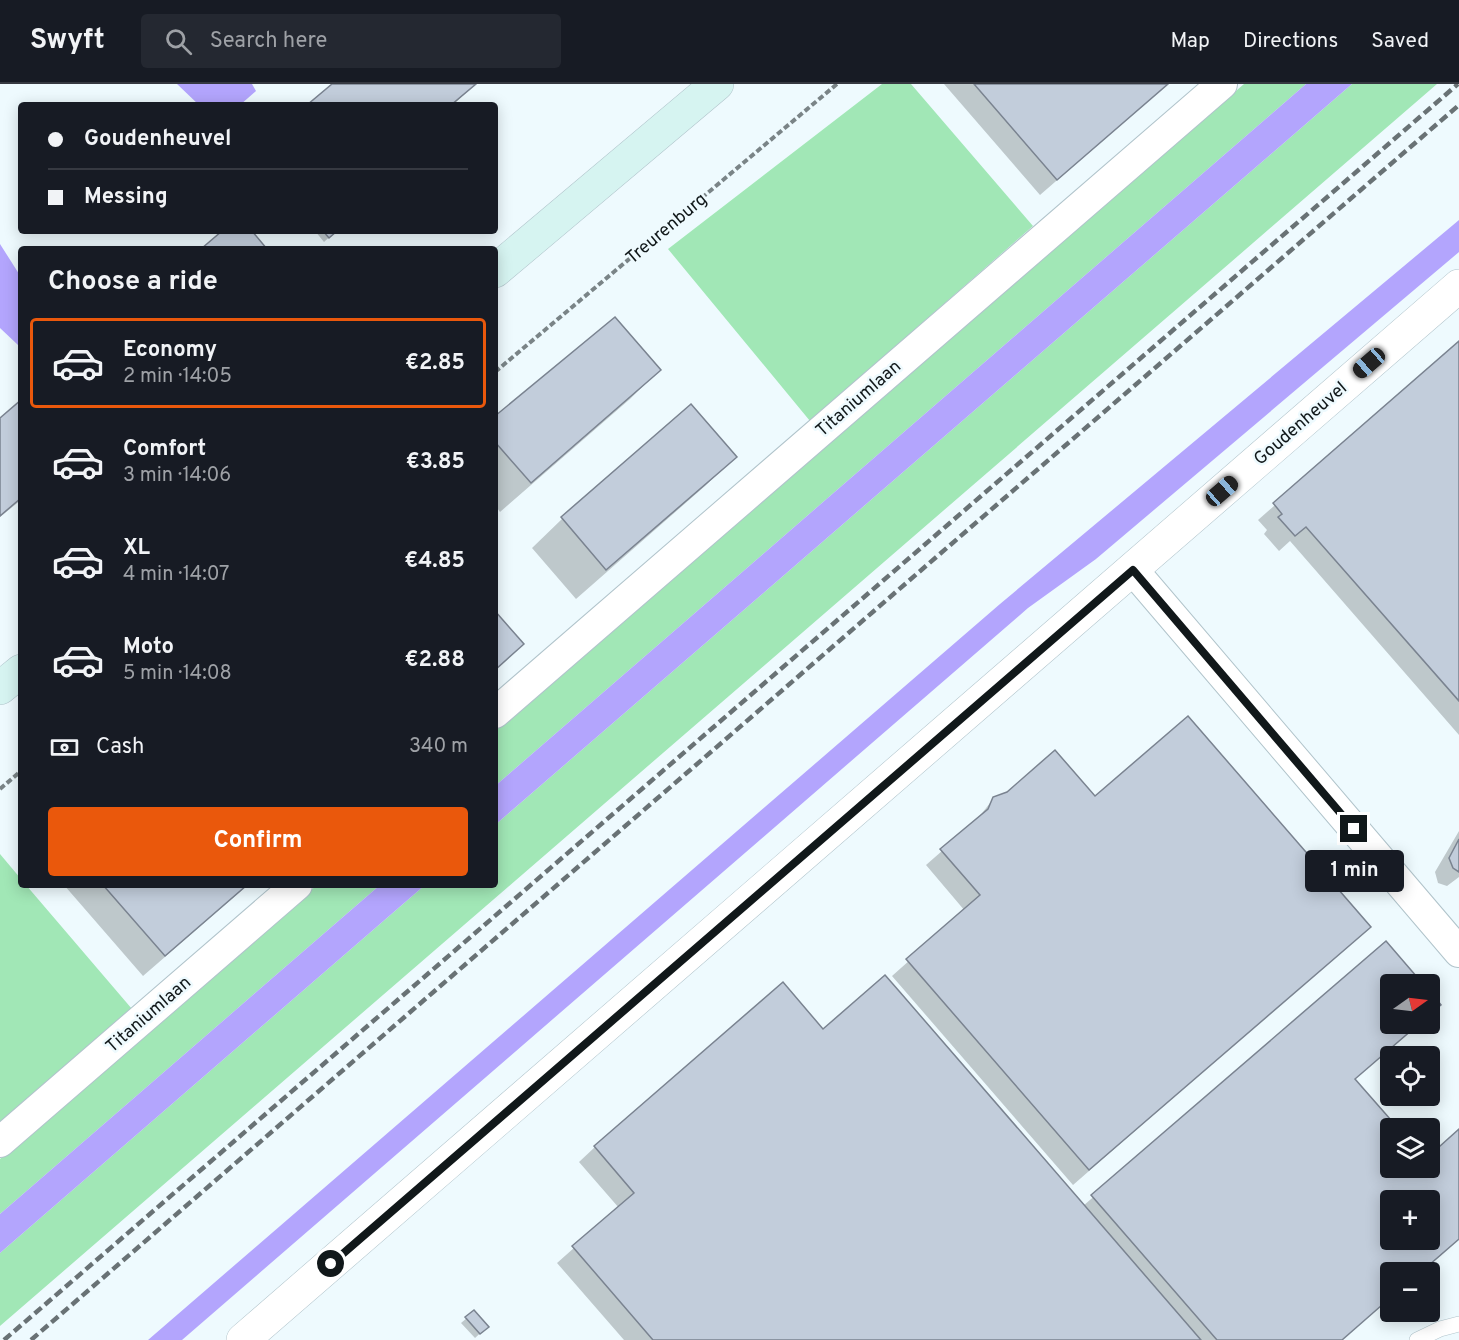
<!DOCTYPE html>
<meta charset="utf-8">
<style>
body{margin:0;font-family:Overpass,sans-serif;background:#242831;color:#f1f3f6;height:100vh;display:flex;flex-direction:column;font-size:22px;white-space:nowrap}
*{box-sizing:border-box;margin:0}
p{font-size:20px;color:#9ea1a6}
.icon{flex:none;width:33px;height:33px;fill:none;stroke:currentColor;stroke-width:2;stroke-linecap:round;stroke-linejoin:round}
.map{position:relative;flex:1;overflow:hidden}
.panel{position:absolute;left:18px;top:162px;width:480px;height:642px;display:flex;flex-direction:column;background:#171b24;border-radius:6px;box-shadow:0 3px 15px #0003}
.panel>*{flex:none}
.banner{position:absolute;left:18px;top:18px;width:480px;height:132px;border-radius:6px;box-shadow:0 3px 15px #0003;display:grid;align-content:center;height:132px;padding:0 30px;background:#171b24}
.needle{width:39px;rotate:76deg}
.buttons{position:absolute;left:1380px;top:890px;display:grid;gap:12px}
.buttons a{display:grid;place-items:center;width:60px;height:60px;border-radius:6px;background:#171b24;box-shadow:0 3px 15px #0003;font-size:30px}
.end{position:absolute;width:27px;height:27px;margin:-14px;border:8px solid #11181a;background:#fff;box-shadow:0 0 0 3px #fff}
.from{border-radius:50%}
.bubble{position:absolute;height:42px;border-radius:6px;background:#171b24;box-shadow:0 3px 15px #0003;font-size:20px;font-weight:700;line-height:42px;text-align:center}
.car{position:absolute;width:18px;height:36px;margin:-18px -9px;border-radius:8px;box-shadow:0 0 4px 2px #0007;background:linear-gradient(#222 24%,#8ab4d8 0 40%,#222 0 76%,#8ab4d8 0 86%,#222 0)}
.banner b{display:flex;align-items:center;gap:21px;height:57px;font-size:22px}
.banner b+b{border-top:2px solid #363941}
.banner i{width:15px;height:15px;background:#f1f3f6}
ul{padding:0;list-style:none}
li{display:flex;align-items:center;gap:18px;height:90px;margin:0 12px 9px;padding:0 18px;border:3px solid transparent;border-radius:6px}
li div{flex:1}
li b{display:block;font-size:22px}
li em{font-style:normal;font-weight:700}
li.active{border-color:#ea580c}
li>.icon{width:54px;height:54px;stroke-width:1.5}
h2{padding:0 30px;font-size:27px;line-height:72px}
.pay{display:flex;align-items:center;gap:15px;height:66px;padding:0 30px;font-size:22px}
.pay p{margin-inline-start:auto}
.cta{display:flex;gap:12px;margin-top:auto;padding:12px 30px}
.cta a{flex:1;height:69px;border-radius:6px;background:#ea580c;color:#fff;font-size:24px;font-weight:700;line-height:69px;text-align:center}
header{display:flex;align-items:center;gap:36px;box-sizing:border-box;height:84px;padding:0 30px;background:#171b24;border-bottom:2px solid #363941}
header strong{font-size:28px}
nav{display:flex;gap:33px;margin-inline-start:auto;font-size:21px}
.search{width:420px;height:54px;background:#242831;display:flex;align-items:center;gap:15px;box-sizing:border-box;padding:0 21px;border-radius:6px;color:#9ea1a6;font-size:22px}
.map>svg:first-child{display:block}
.green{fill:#a1e7b6}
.water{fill:#b3a5fd}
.shadow{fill:#0003;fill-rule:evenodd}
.building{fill:#c2cddb;stroke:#7a8390;stroke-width:1.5;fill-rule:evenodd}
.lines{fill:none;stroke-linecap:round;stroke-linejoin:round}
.service-casing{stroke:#b1c4cb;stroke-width:16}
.minor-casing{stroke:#b1c4cb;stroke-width:32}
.tertiary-casing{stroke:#b1c4cb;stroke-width:34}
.secondary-casing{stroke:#b1c4cb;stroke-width:34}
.path{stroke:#7a8487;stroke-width:4;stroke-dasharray:6 3;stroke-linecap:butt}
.service{stroke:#fff;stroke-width:15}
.minor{stroke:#fff;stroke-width:30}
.tertiary{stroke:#fff;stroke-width:33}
.secondary{stroke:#d6f4f1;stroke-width:33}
.rail{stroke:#697275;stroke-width:4.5;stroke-dasharray:9 4.5;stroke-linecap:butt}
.route{stroke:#11181a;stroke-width:8}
.labels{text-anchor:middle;stroke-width:5;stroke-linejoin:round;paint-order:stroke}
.street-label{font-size:18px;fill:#11181a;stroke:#eefafe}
</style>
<header>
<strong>Swyft</strong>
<div class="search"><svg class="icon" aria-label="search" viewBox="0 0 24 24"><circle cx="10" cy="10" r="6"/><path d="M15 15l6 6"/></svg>Search here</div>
<nav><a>Map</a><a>Directions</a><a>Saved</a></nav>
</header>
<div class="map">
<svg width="1459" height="1256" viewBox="0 0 1459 1256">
<rect width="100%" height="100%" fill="#eefafe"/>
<path class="green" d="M 882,0 L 911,0 L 1033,142 L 810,337 L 668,165 Z
M 1244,0 L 1306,0 L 495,702 L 495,647 Z
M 1352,0 L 1437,0 L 0,1242 L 0,1169 L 425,801 L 495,801 L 495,741 Z
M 0,770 L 21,795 L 21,801 L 26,801 L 132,925 L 0,1039 Z
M 317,801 L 380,801 L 0,1130 L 0,1075 Z"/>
<path class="water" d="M 177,0 L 252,0 L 256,7 L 240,21 L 199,21 Z
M 1306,0 L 1352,0 L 495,741 L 495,702 Z
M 1459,136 L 1459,168 L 1096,475 L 1028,524 L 182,1256 L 148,1256 L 1000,520 Z
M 0,160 L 21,193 L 21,259 L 18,261 L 0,244 Z
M 380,801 L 425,801 L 0,1169 L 0,1130 Z"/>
<path class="shadow" d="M 335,0 L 475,0 L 453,21 L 310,21 Z
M 944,0 L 1168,0 L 1040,111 Z
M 315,147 L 336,147 L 324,158 Z
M 1459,259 L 1459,651 L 1290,457 L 1279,467 L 1264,450 L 1267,446 L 1258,436 Z
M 659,286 L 630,315 L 500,428 L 495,421 L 495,333 Z
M 21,318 L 21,416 L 0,433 L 0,336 Z
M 691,322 L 735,373 L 705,402 L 576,515 L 532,464 L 562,435 Z
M 994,714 L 1094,714 L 1369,843 L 1073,1101 L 892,892 L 965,827 L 926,781 L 975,738 Z
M 1459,747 L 1459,793 L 1447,802 L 1438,799 L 1435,788 Z
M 64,801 L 248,801 L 143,892 Z
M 1386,859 L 1421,900 L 1390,900 L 1390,939 L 1419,939 L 1354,995 L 1396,1044 L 1390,1044 L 1390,1083 L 1430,1083 L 1430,1073 L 1459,1047 L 1459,1155 L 1421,1188 L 1390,1188 L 1390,1214 L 1342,1256 L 624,1256 L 557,1179 L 619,1124 L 579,1078 L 595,1063 L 823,947 L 1083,1122 ZM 1390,1116 L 1430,1116 L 1430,1155 L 1390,1155 Z
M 474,1228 L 487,1243 L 475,1254 L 461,1239 Z"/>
<path class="building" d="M 332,0 L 476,0 L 451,21 L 307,21 Z
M 974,0 L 1168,0 L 1057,96 Z
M 222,147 L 252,147 L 267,165 L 201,165 Z
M 323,147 L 337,147 L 329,154 Z
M 615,233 L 661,286 L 531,399 L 495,358 L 495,332 Z
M 1459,257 L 1459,617 L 1306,443 L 1295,452 L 1278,433 L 1282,430 L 1273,419 Z
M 21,316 L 21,414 L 0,432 L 0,334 Z
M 691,320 L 737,373 L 606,486 L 561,433 Z
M 495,527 L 524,560 L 495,586 Z
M 1188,632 L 1371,843 L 1089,1086 L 906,875 L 980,811 L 940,765 L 988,725 L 993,713 L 1007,708 L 1055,666 L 1095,712 Z
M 1459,755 L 1459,788 L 1453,784 L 1449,774 Z
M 103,801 L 247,801 L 165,872 Z
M 1386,857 L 1423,900 L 1390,900 L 1390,939 L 1420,939 L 1355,995 L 1398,1044 L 1390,1044 L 1390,1083 L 1430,1083 L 1430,1071 L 1459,1045 L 1459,1155 L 1421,1188 L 1390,1188 L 1390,1214 L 1342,1256 L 1217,1256 L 1091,1111 ZM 1390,1116 L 1430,1116 L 1430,1155 L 1390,1155 Z
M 885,891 L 899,907 L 1201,1256 L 653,1256 L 572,1162 L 634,1109 L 594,1062 L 783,898 L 823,945 Z
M 1430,907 L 1441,921 L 1430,930 Z
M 474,1226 L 489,1243 L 480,1250 L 465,1233 Z"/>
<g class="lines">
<defs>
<path id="service" d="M 1417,1256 L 1440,1245 L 1459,1240"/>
<path id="minor" d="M 1133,486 L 1459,868
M 495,629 L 1222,0
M 0,1058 L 297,801"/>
<path id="tertiary" d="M 243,1256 L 1459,202"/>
<path id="secondary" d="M 495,187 L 717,0
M 0,604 L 21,587"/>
</defs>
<use href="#service" class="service-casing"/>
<use href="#minor" class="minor-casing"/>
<use href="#tertiary" class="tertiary-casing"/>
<use href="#secondary" class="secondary-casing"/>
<path class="path" d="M 495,288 L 837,0
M 0,705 L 21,687"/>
<use href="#service" class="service"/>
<use href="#minor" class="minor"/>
<use href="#tertiary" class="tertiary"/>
<use href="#secondary" class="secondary"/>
<path class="rail" d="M 4,1256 L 1458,0
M 31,1256 L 1459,21"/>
</g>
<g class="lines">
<path class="route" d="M 331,1180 L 1133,486 L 1354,745"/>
</g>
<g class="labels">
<g class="street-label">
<text transform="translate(666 144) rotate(-40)" y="6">Treurenburg</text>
<text transform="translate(858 314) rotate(-41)" y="6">Titaniumlaan</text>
<text transform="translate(1300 339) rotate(-41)" y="6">Goudenheuvel</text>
<text transform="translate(148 930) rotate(-41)" y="6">Titaniumlaan</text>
</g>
</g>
</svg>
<div class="buttons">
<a><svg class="needle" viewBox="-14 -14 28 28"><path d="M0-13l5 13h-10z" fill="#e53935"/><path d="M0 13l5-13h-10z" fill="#9ea1a6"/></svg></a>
<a><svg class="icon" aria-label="locate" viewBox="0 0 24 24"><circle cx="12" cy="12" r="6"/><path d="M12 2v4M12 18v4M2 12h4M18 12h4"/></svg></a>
<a><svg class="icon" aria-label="layers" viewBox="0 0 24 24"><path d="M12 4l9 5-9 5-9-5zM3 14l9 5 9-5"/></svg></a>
<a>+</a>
<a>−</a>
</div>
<i class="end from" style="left:331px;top:1180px"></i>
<i class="end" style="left:1354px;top:745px"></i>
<div class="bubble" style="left:1305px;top:766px;width:99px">1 min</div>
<i class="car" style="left:1369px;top:279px;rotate:229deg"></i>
<i class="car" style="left:1222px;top:407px;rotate:49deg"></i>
<div class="banner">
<b><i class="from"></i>Goudenheuvel</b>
<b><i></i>Messing</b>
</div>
<section class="panel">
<h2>Choose a ride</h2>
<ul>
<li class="active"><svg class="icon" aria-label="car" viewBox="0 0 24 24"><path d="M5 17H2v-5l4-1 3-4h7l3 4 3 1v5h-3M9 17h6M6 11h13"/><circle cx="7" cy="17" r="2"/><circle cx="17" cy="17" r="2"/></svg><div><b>Economy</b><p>2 min · 14:05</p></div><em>€2.85</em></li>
<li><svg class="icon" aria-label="car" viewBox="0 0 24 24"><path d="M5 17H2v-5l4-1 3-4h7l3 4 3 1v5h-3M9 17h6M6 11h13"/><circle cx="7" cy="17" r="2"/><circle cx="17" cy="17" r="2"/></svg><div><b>Comfort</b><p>3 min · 14:06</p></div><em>€3.85</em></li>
<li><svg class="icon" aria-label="car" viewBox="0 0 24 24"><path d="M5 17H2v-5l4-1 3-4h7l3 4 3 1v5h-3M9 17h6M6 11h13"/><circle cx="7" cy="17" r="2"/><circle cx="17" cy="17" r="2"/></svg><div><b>XL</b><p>4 min · 14:07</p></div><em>€4.85</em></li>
<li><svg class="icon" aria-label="car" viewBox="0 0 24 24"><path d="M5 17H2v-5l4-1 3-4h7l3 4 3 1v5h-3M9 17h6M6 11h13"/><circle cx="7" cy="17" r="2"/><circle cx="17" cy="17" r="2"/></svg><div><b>Moto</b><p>5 min · 14:08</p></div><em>€2.88</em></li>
</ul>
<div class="pay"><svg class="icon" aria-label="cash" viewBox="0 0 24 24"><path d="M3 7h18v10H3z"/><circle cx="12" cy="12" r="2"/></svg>Cash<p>340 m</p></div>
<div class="cta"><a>Confirm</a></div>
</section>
</div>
